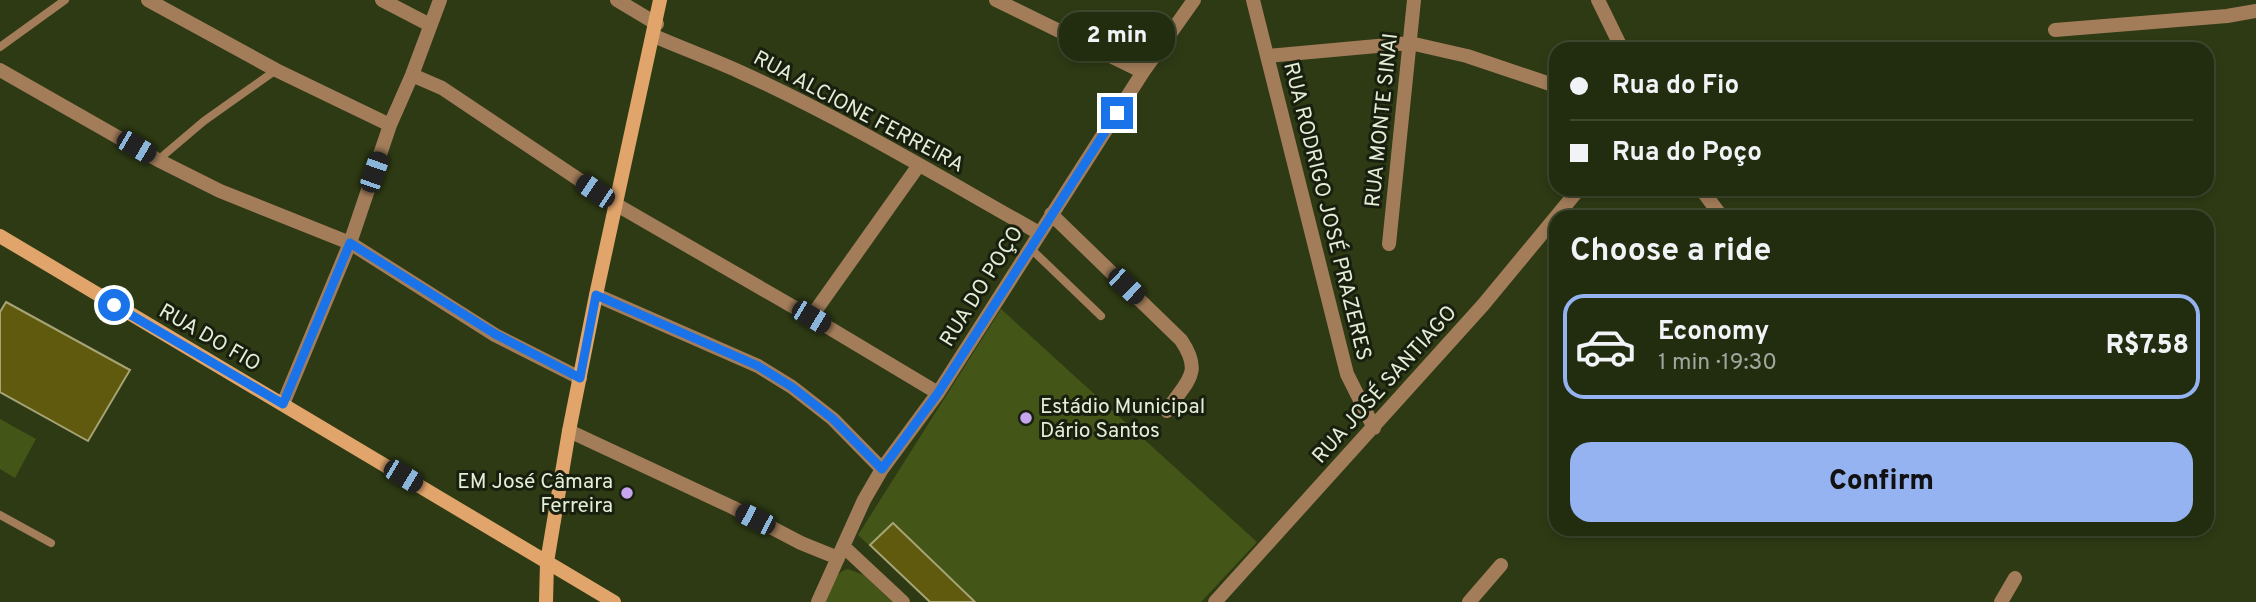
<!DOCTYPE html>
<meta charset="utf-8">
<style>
body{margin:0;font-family:Overpass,sans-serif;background:#2e381d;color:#f1f3f6;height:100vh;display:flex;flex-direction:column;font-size:26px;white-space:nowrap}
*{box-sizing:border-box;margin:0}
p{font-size:23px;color:#a2a79e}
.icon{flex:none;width:38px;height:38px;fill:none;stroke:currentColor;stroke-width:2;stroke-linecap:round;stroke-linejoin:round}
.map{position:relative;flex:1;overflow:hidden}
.details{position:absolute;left:1549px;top:210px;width:665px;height:326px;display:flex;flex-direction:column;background:#222c0f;border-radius:21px;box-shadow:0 4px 10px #0003,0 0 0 2px #3f482f}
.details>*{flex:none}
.guide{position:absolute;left:1549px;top:42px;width:665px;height:154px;border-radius:21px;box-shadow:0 4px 10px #0003,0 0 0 2px #3f482f;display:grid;align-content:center;height:154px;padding:0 21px;background:#222c0f}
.end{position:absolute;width:32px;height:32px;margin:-16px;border:9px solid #1a73e8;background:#fff;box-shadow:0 0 0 4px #fff}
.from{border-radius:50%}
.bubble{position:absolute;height:49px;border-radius:21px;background:#222c0f;box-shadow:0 4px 10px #0003,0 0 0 2px #3f482f;font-size:23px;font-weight:800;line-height:49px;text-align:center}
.car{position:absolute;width:21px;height:42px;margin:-21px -10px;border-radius:9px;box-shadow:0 0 5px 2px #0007;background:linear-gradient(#222 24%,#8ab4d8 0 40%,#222 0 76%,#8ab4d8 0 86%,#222 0)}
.guide b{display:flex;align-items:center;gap:24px;height:66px;font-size:26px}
.guide b+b{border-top:2px solid #3f482f}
.guide i{width:18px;height:18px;background:#f1f3f6}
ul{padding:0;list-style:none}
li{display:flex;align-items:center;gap:21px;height:105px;margin:0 14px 10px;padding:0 7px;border:4px solid #3f482f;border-radius:21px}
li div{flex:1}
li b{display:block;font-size:26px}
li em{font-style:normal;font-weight:800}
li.current{border-color:#95b2f1}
li>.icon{width:63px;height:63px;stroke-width:1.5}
h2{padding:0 21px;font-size:32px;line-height:84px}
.cta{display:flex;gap:14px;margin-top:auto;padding:14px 21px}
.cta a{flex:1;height:80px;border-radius:21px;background:#95b2f1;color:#111;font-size:28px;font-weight:800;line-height:80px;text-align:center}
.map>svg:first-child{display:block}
.green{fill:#435517}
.building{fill:#605a0e;stroke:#a6a375;stroke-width:2}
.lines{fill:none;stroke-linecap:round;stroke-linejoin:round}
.lane{stroke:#a37d5a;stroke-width:8}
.street{stroke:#a37d5a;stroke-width:14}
.secondary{stroke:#e1a56b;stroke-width:14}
.route{stroke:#1a73e8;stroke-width:9}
.poi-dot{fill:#c7a6f0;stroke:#191f0f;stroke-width:2.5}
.labels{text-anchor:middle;stroke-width:6;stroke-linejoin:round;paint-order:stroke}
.street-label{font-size:21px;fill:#e4edd6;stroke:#191f0f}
.poi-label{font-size:21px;fill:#e4edd6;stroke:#191f0f;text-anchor:start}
</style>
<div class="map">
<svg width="2256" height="602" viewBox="0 0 2256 602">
<rect width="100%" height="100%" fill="#2e3a14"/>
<path class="green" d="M 1001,309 L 1257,542 L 1201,602 L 930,602 L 858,535 Z
M 0,419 L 36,439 L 15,478 L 0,469 Z
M 848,569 L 864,575 L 892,602 L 820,602 C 827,591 834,572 848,569 Z"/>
<path class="building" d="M 6,302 L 130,370 L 88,441 L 0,392 L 0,312 Z
M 893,523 L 975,602 L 930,602 L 870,545 Z"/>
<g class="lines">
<path class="lane" d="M 0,47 L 65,0
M 158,160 L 204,121 L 276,70
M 1030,248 L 1101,316
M 0,515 L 51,543"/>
<path class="street" d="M 148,0 L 276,70 L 390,125
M 382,0 L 430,25
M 617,0 L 657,24
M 996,0 L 1143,72
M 1253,0 L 1347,374 L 1374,428
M 1598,0 L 1622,49
M 2055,30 L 2227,16 L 2256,11
M 654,36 C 682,48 711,59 738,71 C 842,118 940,177 1039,233
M 1869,49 L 1885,47
M 1267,56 L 1410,43 L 1467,56 L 1556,86
M 0,70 L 158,160 L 220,191 L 350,243 L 495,335 L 580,378
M 412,75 L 442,88 L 617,205 L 811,317 L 938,393
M 1701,189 L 1722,217
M 1051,214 L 1181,340 C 1204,374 1186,381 1167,411
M 1389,244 L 1414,0
M 596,295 L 758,366 L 792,387 L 833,419 L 882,469
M 811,317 L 919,165
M 283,404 L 350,243 L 390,125 L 412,75 L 440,0
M 569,431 L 732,507 L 801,543 L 838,558
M 843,546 L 903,602
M 818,602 L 864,500 L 882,469 L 938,393 L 1143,72 L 1194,0
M 1215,602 L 1483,305 L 1579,189
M 1469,602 L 1501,565
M 2001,602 L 2015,578"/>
<path class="secondary" d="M 0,236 L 614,602
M 546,602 L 547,562 L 569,431 L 596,295 L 660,0"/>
</g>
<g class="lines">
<path class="route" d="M 114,305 L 283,404 L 350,243 L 495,334 L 580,378 L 596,295 L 758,366 L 792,387 L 833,419 L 882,469 L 938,393 L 1117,113"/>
</g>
<g class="poi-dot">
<circle cx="1026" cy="418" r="7"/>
<circle cx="627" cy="493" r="7"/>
</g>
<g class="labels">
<g class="street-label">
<text transform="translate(859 111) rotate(28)" y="7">RUA ALCIONE FERREIRA</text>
<text transform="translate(1381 120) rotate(-84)" y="7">RUA MONTE SINAI</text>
<text transform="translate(1328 211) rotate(76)" y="7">RUA RODRIGO JOSÉ PRAZERES</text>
<text transform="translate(981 286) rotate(-58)" y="7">RUA DO POÇO</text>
<text transform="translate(210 337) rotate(30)" y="7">RUA DO FIO</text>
<text transform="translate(1384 384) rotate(-48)" y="7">RUA JOSÉ SANTIAGO</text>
</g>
<g class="poi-label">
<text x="1040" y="413">Estádio Municipal<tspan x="1040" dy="24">Dário Santos</tspan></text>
<text x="613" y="488" text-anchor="end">EM José Câmara<tspan x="613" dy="24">Ferreira</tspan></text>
</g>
</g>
</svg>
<i class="end from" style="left:114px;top:305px"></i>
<i class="end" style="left:1117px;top:113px"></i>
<div class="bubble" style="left:1059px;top:12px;width:116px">2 min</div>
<i class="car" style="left:136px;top:147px;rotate:120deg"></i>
<i class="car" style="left:374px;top:172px;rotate:19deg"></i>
<i class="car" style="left:595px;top:191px;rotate:304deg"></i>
<i class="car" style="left:1126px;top:286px;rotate:134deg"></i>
<i class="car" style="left:811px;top:317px;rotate:121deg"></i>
<i class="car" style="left:403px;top:476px;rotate:121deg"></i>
<i class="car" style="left:755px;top:519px;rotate:297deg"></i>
<div class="guide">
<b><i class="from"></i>Rua do Fio</b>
<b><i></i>Rua do Poço</b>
</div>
<section class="details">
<h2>Choose a ride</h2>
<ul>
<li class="current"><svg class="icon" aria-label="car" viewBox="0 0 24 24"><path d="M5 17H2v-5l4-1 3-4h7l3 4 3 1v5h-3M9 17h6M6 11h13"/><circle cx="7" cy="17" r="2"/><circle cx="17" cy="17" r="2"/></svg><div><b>Economy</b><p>1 min · 19:30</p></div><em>R$7.58</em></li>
</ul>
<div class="cta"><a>Confirm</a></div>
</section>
</div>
